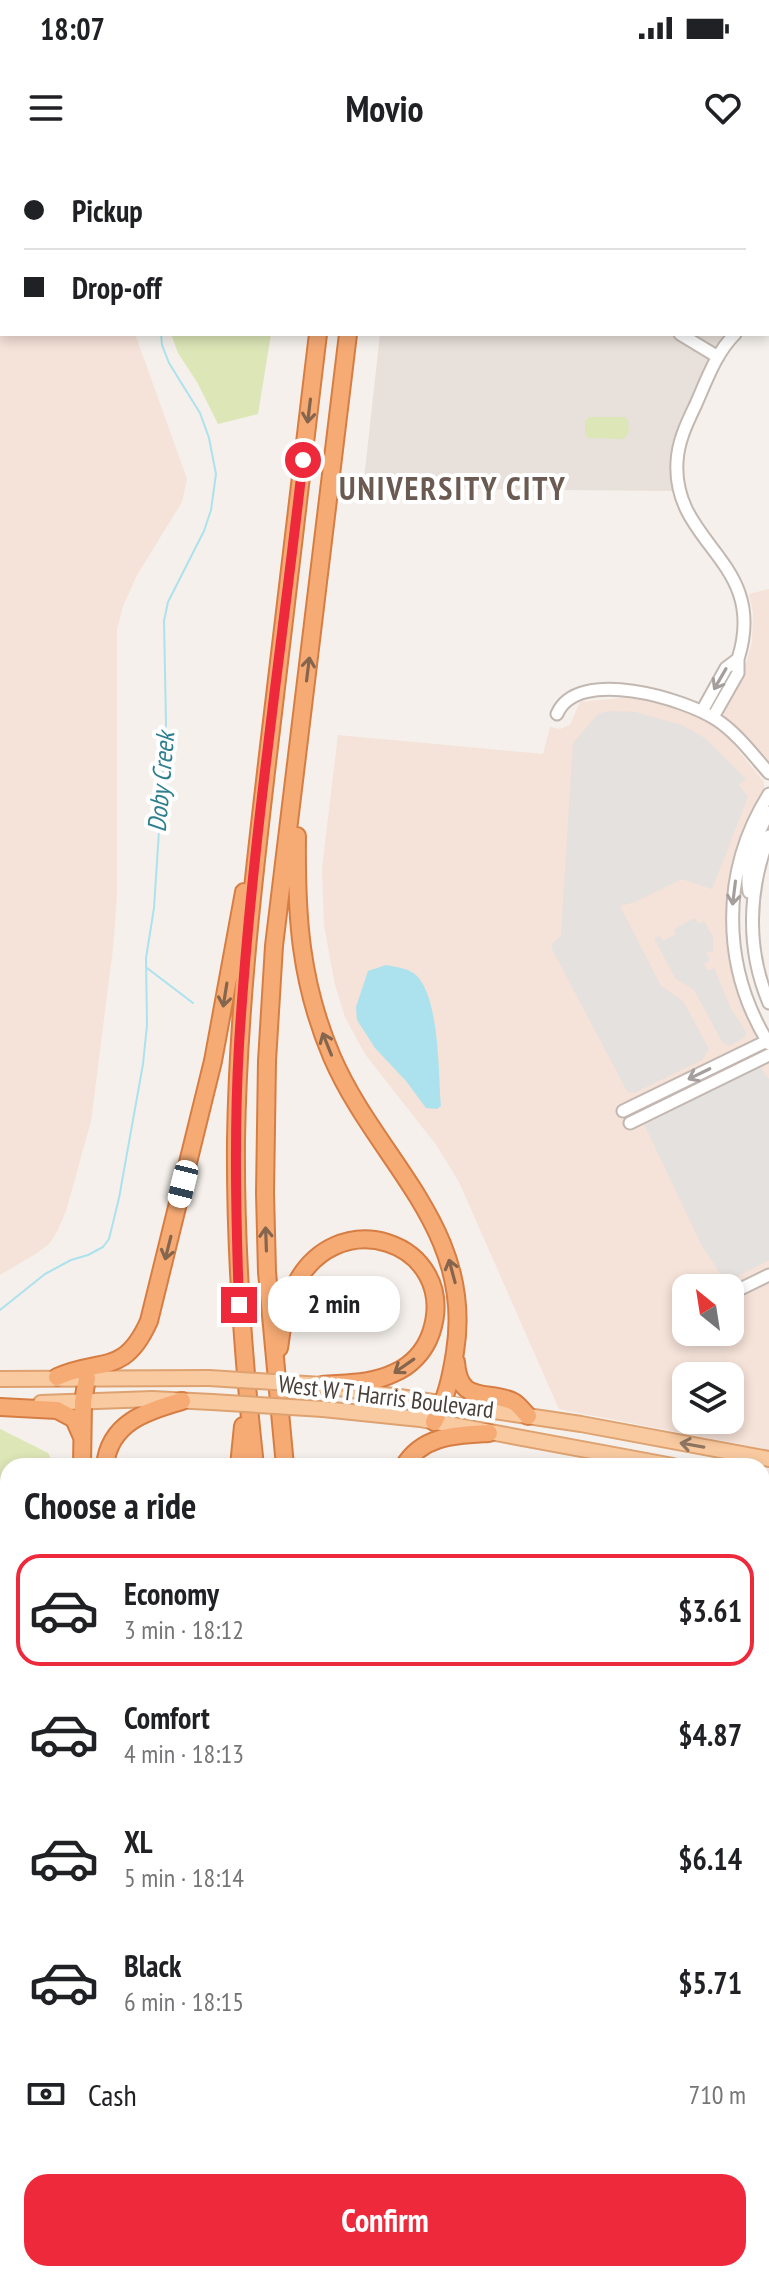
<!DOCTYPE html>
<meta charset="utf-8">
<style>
body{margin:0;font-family:"PT Sans Narrow",sans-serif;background:#f6f6f6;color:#202124;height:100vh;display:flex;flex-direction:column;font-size:30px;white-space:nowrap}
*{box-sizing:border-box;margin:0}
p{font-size:26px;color:#757577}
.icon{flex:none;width:44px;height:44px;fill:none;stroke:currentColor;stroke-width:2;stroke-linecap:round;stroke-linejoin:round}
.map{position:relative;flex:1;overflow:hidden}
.drawer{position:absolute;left:0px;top:1298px;width:770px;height:824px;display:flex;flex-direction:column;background:#fff;border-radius:24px 24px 0 0;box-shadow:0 4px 12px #0003}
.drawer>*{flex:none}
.guide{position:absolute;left:0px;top:0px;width:770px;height:176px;box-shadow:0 4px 12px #0003;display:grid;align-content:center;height:176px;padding:0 24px;background:#fff}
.needle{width:52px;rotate:330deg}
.fabs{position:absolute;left:672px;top:1114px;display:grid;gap:16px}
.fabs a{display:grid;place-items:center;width:72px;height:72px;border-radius:16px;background:#fff;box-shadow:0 4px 12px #0003;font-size:40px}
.end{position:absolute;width:36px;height:36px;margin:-18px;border:10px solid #ee293b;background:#fff;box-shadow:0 0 0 4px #fff}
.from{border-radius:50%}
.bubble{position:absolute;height:56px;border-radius:24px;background:#fff;box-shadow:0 4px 12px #0003;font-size:26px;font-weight:700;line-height:56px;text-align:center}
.car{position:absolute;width:24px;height:48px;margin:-24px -12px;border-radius:10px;box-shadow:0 0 6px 2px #0007;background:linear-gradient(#fff 24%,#345 0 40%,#fff 0 76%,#345 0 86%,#fff 0)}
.guide b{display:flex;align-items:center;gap:28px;height:76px;font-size:30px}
.guide b+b{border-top:2px solid #e0e0e0}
.guide i{width:20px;height:20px;background:#202124}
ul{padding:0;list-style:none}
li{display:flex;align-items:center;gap:24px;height:112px;margin:0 16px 12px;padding:0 8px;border:4px solid transparent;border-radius:24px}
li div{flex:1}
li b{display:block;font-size:30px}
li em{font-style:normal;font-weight:700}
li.selected{border-color:#ee293b}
li>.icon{width:72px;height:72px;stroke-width:1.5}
h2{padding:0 24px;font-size:36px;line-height:96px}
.pay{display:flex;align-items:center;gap:20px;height:88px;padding:0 24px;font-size:30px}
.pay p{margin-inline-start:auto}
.button{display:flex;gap:16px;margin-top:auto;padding:16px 24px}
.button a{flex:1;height:92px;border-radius:24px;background:#ee293b;color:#fff;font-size:32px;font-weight:700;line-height:92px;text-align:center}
.status{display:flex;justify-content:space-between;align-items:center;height:56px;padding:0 40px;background:#fff;direction:ltr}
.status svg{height:22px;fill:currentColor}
header{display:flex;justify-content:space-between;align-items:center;height:104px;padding:0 24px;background:#fff;font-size:36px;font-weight:700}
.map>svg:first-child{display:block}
.residential{fill:#e8e0da}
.commercial{fill:#f5e2d8;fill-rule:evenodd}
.green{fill:#dce6b7}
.parking{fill:#e4e1df}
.water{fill:#ace2ed}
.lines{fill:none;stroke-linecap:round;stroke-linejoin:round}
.stream{stroke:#ace2ed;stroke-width:2}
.minor-casing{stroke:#c3b8b1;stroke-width:15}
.major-casing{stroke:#dea270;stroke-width:18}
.highway-casing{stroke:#d67d44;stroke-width:20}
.minor{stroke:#fff;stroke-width:11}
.major{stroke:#f9caa0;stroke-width:14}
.highway{stroke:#f6ab75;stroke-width:16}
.major-bridge-casing{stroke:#dea270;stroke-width:18;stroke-linecap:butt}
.major-bridge{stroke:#f9caa0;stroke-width:14}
.oneway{stroke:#86654e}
.oneway2{stroke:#a49f9c}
.oneway3{stroke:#8f7762}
.route{stroke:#ee293b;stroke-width:10}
.labels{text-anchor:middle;stroke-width:8;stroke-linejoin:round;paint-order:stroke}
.street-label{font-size:24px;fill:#493f39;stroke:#fff}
.water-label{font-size:26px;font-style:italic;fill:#2f7f90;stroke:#fff}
.district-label{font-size:32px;font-weight:bold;letter-spacing:2px;fill:#6b5a51;stroke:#fff}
</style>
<div class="status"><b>18:07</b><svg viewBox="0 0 49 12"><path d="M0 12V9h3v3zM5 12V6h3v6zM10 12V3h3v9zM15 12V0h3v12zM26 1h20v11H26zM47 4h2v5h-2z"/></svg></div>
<header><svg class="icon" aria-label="menu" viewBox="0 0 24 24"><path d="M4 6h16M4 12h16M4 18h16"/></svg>Movio<svg class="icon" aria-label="heart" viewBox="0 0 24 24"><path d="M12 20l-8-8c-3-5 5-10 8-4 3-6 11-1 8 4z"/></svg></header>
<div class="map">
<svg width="769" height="2122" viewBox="0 0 769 2122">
<rect width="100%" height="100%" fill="#f5f0eb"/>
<path class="residential" d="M 380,174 L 728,174 L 708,201 L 677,273 L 672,306 L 674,331 L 363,328 Z
M 762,1803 L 769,1804 L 769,2103 L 762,2105 Z
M 510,2114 L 726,2114 L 695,2122 L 512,2122 Z"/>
<path class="commercial" d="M 0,0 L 54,2 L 2,2 L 2,174 L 135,174 L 187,319 L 182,342 L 137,415 L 123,446 L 117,470 L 117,735 L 113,788 L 91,961 L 66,1051 L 57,1072 L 49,1084 L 37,1093 L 0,1115 Z
M 769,429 L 769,603 L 724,557 L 722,550 L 746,504 L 752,482 L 753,453 L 749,434 Z
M 631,537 L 659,543 L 706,561 L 729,579 L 764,622 L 764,632 L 730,727 L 751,859 L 769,891 L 769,1290 L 559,1249 L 459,1022 L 437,986 L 365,894 L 345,857 L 335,825 L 324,765 L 322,708 L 338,575 L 543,594 L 550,567 L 560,569 L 570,565 L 580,542 ZM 686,1128 L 730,1128 L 730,1172 L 686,1172 ZM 686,1216 L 730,1216 L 730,1260 L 686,1260 Z
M 762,1349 L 769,1350 L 769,1477 L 762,1476 Z
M 762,1506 L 769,1507 L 769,1633 L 762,1632 Z
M 762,1653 L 769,1655 L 769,1804 L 762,1803 Z
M 0,1804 L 8,1819 L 8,2114 L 193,2114 L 198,2122 L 0,2122 Z"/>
<path class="green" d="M 171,174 L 271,174 L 258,254 L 218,264 L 197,222 L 178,193 Z
M 589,257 L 625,257 L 628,260 L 629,272 L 624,279 L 588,278 L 585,273 L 585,261 Z
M 0,1269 L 48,1293 L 55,1306 L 8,1306 L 8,1408 L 0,1406 Z
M 215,2114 L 404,2114 L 406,2122 L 219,2122 Z"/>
<path class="parking" d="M 609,551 L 635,552 L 682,565 L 706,579 L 746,619 L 739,625 L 748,637 L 712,729 L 682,719 L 635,742 L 620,746 L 661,826 L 683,841 L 709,889 L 702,900 L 634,933 L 627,931 L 552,789 L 552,784 L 561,776 L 573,583 L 598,554 Z
M 695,758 L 698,764 L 704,761 L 713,777 L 713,791 L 706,792 L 710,800 L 704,804 L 708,811 L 714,808 L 731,849 L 746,872 L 745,877 L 729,886 L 723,883 L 694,830 L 675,818 L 654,778 L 660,776 L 663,781 L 676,774 L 674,769 Z
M 760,907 L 769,919 L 769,1100 L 729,1121 L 724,1119 L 702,1086 L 644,964 Z"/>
<path class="water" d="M 386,805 C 396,807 408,808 416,815 C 440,838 438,913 441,946 L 437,949 L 426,948 L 406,921 L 375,888 L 357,860 L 356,847 L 368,811 Z"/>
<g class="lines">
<path class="stream" d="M 147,808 L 193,843
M 0,1150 L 45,1114 L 71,1100 L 88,1095 L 103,1087 L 109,1079 L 119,1038 L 143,904 L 147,865 L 146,798 L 154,748 L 166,563 L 164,461 L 168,442 L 204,371 L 211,350 L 216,314 L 209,278 L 200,253 L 169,203 L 162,185 L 161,174
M 359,2114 L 359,2122"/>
<defs>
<path id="minor" d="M 768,153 L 769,153
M 680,174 L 718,197
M 735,174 C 716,193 707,219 696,244 C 687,263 678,281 677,302 C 672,385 769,401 738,499
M 702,551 L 726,508 L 738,499 L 738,513 L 713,557
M 557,554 C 577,506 686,539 717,560 C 738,574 753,595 769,613
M 769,634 C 720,712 721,807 769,884
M 769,676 C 748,730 746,789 769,843
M 749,732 C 744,705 756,676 769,652
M 623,951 L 769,880
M 630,963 L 769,895
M 730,1134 L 769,1115
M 762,1491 L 769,1492
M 762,1642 L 769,1644
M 0,1775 L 8,1784
M 0,1793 L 8,1809
M 762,1878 L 769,1878
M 762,2089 L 769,2087
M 199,2114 L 203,2122
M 704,2114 L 705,2117"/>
<path id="major" d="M 0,1219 L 209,1218
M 339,1228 L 581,1264 L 769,1299
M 41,1243 L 152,1239 L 212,1242
M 323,1249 L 420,1259 L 673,1306
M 762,1323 L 769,1324"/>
<path id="highway" d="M 338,2 L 338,0
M 368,2 L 368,0
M 297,676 C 296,756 300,822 332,897 C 377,1001 475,1068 455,1192 C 451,1218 446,1239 434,1262
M 279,1188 C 282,1170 283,1151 291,1134 C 332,1036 461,1083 431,1173 C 425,1191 411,1206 394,1213 C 372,1224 346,1223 322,1225
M 456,1202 C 459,1246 489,1229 514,1242 C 519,1245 524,1252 528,1256
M 57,1217 C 101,1197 124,1217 149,1161 L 213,901 L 244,732
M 0,1247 L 57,1250 L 74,1259 L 82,1277
M 82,1306 L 83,1242 L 87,1218
M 105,1306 C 109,1263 146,1251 182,1241
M 239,1306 L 243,1266
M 255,1306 C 243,1197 235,1090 236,980 C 238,851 253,723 268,595 C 285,454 301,314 318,174
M 285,1306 L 267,1112 L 265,1033 L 267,901 L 274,786 L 348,174
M 404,1306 C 423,1275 456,1275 489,1273
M 429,2114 L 431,2122
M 459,2114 L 461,2122"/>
</defs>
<use href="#minor" class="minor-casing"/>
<use href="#major" class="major-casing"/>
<use href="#highway" class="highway-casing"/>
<use href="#minor" class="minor"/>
<use href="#major" class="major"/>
<use href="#highway" class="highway"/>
<defs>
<path id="major-bridge" d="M 209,1218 L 322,1225
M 212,1242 L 323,1249"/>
</defs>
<use href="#major-bridge" class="major-bridge-casing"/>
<use href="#major-bridge" class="major-bridge"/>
</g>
<defs><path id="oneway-shaft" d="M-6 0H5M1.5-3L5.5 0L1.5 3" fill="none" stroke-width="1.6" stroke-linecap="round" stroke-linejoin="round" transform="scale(2)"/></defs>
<g class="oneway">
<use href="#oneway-shaft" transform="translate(309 251) rotate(97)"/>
<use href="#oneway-shaft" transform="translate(308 509) rotate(-83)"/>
<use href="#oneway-shaft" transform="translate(225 835) rotate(99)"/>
<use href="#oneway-shaft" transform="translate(327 884) rotate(-112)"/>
<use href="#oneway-shaft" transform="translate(266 1079) rotate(-92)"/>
<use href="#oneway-shaft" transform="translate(168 1088) rotate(104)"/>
<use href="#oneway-shaft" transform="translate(452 1111) rotate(-105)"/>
<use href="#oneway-shaft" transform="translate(404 1206) rotate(145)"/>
</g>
<g class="oneway2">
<use href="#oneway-shaft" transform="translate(720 519) rotate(120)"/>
<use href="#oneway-shaft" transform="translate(734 733) rotate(97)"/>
<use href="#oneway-shaft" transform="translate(699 914) rotate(154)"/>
</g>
<use class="oneway3" href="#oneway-shaft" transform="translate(692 1285) rotate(-170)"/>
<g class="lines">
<path class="route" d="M 239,1145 C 236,1058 234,971 239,885 C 251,689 281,494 303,300"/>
</g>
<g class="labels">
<g class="street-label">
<text transform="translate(386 1237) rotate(7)" y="8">West W T Harris Boulevard</text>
</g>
<g class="water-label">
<text transform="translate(161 622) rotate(-85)" y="9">Doby Creek</text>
</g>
<g class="district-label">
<text x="453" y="340">UNIVERSITY CITY</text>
</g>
</g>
</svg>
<div class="fabs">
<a><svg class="needle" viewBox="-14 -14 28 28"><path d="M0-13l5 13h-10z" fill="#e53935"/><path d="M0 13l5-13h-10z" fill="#757577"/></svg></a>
<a><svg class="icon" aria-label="layers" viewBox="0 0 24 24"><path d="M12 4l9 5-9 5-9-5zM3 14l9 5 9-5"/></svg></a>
</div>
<i class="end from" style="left:303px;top:300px"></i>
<i class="end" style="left:239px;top:1145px"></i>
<div class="bubble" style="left:268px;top:1116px;width:132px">2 min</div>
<i class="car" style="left:183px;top:1024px;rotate:194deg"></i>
<div class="guide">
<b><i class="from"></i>Pickup</b>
<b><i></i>Drop-off</b>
</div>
<section class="drawer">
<h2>Choose a ride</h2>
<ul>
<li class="selected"><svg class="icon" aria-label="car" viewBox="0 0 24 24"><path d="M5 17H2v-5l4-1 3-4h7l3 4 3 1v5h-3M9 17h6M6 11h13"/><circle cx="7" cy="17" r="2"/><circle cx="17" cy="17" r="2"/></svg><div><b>Economy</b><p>3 min · 18:12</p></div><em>$3.61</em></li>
<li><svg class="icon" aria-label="car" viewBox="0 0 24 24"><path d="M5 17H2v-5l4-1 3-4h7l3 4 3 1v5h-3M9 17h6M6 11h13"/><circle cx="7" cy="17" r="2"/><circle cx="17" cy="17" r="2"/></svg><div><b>Comfort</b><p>4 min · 18:13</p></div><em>$4.87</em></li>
<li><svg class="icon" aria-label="car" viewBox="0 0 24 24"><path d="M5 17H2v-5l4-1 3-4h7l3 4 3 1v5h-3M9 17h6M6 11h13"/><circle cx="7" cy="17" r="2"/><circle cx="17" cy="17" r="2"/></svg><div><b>XL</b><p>5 min · 18:14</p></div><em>$6.14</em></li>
<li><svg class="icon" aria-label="car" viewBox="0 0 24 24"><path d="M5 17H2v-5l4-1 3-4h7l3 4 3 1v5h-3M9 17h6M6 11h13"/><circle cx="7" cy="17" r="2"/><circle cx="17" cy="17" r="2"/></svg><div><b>Black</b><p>6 min · 18:15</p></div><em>$5.71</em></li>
</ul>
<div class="pay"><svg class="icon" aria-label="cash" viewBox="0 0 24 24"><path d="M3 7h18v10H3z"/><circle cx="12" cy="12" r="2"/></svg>Cash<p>710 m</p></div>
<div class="button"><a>Confirm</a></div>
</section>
</div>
